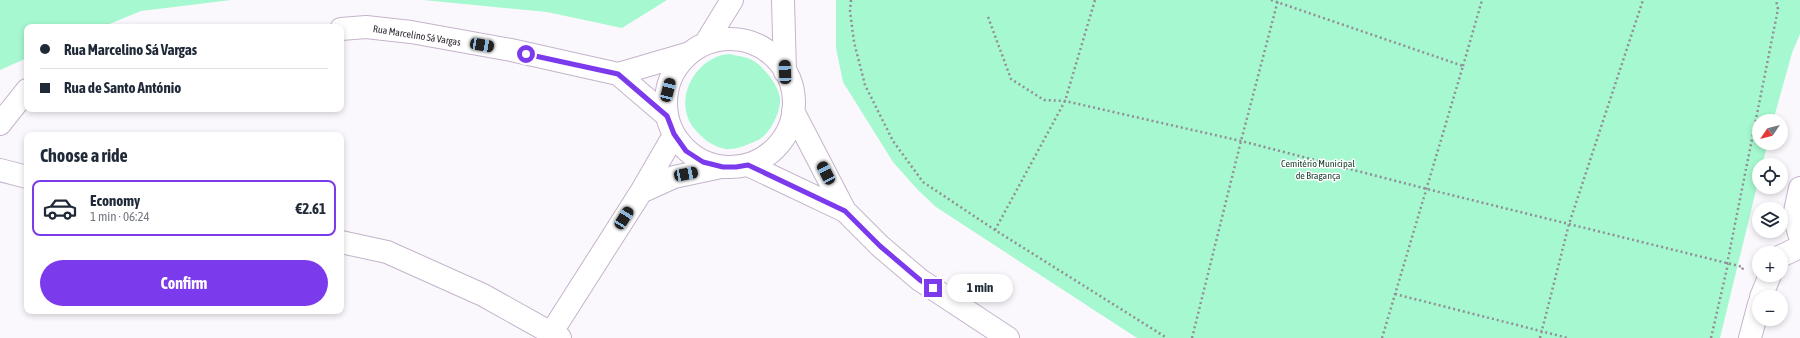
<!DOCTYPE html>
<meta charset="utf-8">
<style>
body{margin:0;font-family:"Asap Condensed",sans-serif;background:#f2f2f3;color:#1f2937;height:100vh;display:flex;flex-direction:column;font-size:15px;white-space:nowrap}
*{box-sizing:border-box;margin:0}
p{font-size:13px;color:#747a83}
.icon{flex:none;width:22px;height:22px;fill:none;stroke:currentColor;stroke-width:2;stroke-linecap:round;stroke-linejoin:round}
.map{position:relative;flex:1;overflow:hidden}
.details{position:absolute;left:24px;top:132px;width:320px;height:182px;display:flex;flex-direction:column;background:#fff;border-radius:8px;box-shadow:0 2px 6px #0003}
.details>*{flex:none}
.guide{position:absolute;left:24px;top:24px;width:320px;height:88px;border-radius:8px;box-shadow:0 2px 6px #0003;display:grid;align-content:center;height:88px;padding:0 16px;background:#fff}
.needle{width:26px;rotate:235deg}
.buttons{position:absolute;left:1752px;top:114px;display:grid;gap:8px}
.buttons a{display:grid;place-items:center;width:36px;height:36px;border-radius:50%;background:#fff;box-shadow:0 2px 6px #0003;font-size:20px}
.end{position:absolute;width:18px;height:18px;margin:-9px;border:5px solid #7c3aed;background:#fff;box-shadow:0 0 0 2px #fff}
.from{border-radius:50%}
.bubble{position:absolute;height:28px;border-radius:14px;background:#fff;box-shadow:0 2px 6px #0003;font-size:13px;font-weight:700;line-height:28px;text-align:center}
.car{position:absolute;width:12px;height:24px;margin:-12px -6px;border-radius:5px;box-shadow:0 0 3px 1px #0007;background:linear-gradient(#222 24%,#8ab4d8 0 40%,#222 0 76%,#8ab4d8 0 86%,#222 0)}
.guide b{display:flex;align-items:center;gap:14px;height:38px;font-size:15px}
.guide b+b{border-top:1px solid #e0e1e3}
.guide i{width:10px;height:10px;background:#1f2937}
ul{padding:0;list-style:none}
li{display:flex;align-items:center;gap:12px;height:56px;margin:0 8px 6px;padding:0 8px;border:2px solid transparent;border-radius:8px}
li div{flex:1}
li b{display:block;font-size:15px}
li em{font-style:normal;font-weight:700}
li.active{border-color:#7c3aed}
li>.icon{width:36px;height:36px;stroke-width:1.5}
h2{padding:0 16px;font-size:18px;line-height:48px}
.button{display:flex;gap:8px;margin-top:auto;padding:8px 16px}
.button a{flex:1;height:46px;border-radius:24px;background:#7c3aed;color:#fff;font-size:16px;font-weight:700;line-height:46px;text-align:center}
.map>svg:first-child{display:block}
.green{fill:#a5f8cf}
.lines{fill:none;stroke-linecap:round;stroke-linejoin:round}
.minor-casing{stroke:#c5b3cb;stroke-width:24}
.tertiary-casing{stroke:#c5b3cb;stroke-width:24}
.path{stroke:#938e96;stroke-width:2.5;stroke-dasharray:2 3;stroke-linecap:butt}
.minor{stroke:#fff;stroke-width:22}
.tertiary{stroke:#fff;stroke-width:22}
.route{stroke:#7c3aed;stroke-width:5}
.labels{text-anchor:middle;stroke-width:3;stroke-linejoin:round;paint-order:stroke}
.street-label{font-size:10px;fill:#2e2731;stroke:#fff}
.park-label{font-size:10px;fill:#163c2b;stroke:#fff}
</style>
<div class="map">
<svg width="1800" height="338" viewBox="0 0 1800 338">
<rect width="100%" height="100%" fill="#fbf8fd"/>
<path class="green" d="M 0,0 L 231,0 L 141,11 L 102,27 L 27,27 L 27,58 L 0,70 Z
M 423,0 L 667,0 L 622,28 L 547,12 Z
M 836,0 L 1800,0 L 1800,34 L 1792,53 L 1773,121 L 1759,121 L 1759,143 L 1768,143 L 1762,165 L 1759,165 L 1759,178 L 1720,338 L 1137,338 L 936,207 L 917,189 L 893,162 L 843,82 L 836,48 Z
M 730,54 C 737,56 748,57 754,61 C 764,68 778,84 780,98 C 781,107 776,119 771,127 C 767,133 763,138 756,141 C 749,144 738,149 730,149 C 723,150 713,145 707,141 C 700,135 691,127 688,118 C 677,90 701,55 730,54 Z"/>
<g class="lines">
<defs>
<path id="minor" d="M 341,29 L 366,27 L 411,32 L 511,50 L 618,74 L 667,116
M 618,74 L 690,53
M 0,124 L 27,90
M 0,170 L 27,177
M 1800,188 L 1794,216 L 1800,237
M 341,242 L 387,252 L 483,295 L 560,338
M 1781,256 L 1800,247
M 1761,297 L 1770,275
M 1750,338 L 1759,304"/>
<path id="tertiary" d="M 783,0 L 785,72
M666 103a64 64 0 1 1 128 0a64 64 0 1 1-128 0Z
M 705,44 L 732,0
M 793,111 L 845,211 L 880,246 L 920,280 L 1008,338
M 748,165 L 845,211
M 641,192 L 674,177 L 721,167
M 548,338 L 641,192 L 674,135"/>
</defs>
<use href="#minor" class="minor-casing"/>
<use href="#tertiary" class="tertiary-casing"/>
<path class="path" d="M 851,0 L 850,11 L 854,42 L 865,85 L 893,141 L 923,182 L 995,230 L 1167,338
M 1271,0 L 1463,66 L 1382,338
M 988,17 L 1011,79 L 1044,100 L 1065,101 L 1241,141 L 1427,189 L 1743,267 L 1742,271
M 1463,66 L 1482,0
M 995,230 L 1065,101 L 1095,0
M 1727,264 L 1778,9 L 1776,0
M 1395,294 L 1568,338
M 1192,338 L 1241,141 L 1278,0
M 1540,338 L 1569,224 L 1643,0
M 1711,338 L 1728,264"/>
<use href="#minor" class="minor"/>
<use href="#tertiary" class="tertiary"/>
</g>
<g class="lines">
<path class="route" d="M 526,54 L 618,74 L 667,116 L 674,134 L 686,151 L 703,162 L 723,167 L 736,167 L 748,165 L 845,211 L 880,246 L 920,280 L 933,288"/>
</g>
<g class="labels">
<g class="street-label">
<text transform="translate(417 35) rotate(9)" y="4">Rua Marcelino Sá Vargas</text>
</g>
<g class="park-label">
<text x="1318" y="167">Cemitério Municipal<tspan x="1318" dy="12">de Bragança</tspan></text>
</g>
</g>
</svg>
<div class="buttons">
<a><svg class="needle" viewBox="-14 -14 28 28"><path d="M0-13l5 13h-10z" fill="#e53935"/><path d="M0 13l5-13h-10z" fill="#747a83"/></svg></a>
<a><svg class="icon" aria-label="locate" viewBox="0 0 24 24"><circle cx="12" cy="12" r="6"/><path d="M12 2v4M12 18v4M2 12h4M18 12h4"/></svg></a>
<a><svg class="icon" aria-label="layers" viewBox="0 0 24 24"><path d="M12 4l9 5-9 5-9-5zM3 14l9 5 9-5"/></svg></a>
<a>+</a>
<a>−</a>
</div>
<i class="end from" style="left:526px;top:54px"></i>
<i class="end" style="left:933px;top:288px"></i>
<div class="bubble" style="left:947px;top:274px;width:66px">1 min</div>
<i class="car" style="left:482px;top:45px;rotate:100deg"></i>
<i class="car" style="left:785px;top:72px;rotate:358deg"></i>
<i class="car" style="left:668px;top:90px;rotate:14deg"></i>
<i class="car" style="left:826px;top:173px;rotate:333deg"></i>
<i class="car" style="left:686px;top:174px;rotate:79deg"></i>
<i class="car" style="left:624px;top:218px;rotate:32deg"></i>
<div class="guide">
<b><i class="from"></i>Rua Marcelino Sá Vargas</b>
<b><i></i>Rua de Santo António</b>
</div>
<section class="details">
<h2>Choose a ride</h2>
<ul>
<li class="active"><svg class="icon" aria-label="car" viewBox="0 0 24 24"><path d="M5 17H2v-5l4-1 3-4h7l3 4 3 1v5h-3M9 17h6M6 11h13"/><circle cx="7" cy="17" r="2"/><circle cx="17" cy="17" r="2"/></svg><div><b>Economy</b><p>1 min · 06:24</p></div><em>€2.61</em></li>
</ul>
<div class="button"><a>Confirm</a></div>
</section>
</div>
